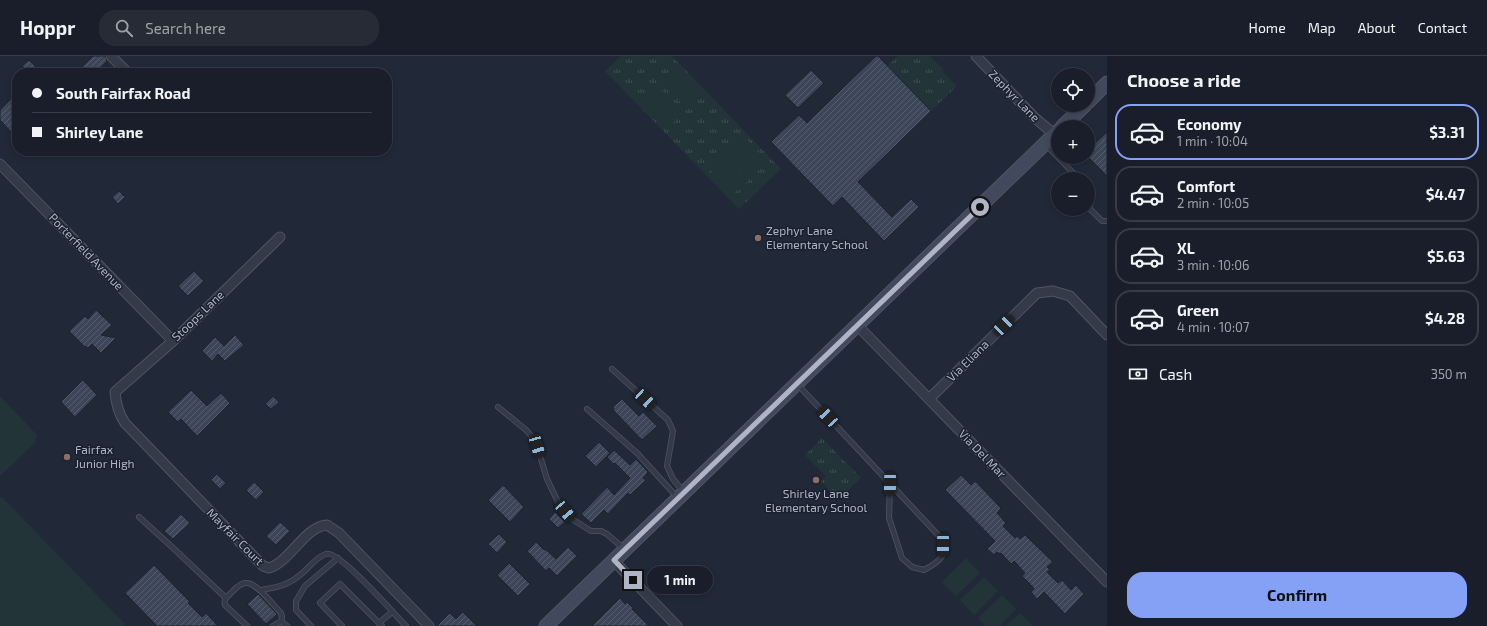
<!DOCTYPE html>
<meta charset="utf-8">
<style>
body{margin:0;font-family:"Exo 2",sans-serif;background:#262b36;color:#f1f3f6;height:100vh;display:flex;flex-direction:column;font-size:15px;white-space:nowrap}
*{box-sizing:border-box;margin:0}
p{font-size:13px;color:#9fa2a8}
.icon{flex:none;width:22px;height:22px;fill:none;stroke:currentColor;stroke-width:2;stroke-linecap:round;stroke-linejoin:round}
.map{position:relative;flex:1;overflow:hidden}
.sheet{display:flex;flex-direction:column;background:#191e2a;width:380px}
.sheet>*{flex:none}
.hud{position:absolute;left:12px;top:12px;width:380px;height:88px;border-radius:16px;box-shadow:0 2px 6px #0003,0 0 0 1px #373c47;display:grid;align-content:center;height:88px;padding:0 20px;background:#191e2a}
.controls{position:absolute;left:1051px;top:12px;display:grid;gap:8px}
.controls a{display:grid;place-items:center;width:44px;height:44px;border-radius:50%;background:#191e2a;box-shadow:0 2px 6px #0003,0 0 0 1px #373c47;font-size:20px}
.end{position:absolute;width:18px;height:18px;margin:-9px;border:5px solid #afb5c5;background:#111;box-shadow:0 0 0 2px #111}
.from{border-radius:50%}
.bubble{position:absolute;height:28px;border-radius:14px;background:#191e2a;box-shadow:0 2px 6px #0003,0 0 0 1px #373c47;font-size:13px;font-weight:700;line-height:28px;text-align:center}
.car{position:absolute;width:12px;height:24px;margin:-12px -6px;border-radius:5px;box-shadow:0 0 3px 1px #0007;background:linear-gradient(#222 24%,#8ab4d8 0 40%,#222 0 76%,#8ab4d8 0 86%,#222 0)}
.hud b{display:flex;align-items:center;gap:14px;height:38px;font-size:15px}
.hud b+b{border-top:1px solid #373c47}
.hud i{width:10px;height:10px;background:#f1f3f6}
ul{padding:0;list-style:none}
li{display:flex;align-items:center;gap:12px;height:56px;margin:0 8px 6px;padding:0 12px;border:2px solid #373c47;border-radius:16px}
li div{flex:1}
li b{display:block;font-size:15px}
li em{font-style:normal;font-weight:700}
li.on{border-color:#84a1f6}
li>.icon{width:36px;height:36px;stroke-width:1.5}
h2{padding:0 20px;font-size:18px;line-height:48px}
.pay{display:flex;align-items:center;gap:10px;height:44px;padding:0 20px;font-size:15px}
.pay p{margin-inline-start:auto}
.button{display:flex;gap:8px;margin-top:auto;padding:8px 20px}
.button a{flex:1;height:46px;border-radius:16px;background:#84a1f6;color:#111;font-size:16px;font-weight:700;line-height:46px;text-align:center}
header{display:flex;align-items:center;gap:24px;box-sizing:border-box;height:56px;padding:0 20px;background:#191e2a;border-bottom:1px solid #373c47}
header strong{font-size:19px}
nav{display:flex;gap:22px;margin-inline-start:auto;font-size:14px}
.search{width:280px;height:36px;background:#262b36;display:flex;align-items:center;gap:10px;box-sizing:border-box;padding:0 14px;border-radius:16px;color:#9fa2a8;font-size:15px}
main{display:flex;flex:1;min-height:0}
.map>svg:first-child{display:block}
.grass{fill:url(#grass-tufts)}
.pitch{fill:#233439}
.building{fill:url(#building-hatch);stroke:#1c222f}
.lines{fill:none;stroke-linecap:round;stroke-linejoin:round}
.lane-casing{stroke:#4f5563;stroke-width:6}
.street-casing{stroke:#4f5563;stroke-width:11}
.secondary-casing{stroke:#4f5563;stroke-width:15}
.lane{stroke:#353a49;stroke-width:4.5}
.street{stroke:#353a49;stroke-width:9}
.secondary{stroke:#43495c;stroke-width:13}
.route{stroke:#afb5c5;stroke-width:5}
.education-dot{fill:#8d6e63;stroke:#1a202d;stroke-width:1.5}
.labels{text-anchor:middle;stroke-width:3;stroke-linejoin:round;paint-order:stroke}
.street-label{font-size:12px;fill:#afb5c5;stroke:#1a202d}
.poi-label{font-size:12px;fill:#afb5c5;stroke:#1a202d;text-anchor:start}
</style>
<header>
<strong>Hoppr</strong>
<div class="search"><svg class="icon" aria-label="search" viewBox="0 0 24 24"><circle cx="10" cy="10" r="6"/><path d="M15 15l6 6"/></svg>Search here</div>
<nav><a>Home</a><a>Map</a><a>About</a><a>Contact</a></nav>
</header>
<main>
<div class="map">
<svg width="1107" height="570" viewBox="0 0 1107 570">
<defs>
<pattern id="grass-tufts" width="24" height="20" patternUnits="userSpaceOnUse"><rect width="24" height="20" fill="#233439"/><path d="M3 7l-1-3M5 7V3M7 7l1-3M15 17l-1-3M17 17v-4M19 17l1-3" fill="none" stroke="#404f54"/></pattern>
<pattern id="building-hatch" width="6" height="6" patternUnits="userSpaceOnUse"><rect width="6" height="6" fill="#3d4558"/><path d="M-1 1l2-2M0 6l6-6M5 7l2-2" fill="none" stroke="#565e6e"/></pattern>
</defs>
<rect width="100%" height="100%" fill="#212838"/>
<path class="grass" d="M 621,0 L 672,0 L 781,113 L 739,153 L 605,15 Z
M 898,0 L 930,0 L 944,14 L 942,15 L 957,30 L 931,55 L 887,10 Z
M 822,382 L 861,422 L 838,444 L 821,425 L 826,420 L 805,399 Z"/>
<path class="pitch" d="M 678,13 L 702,39 L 687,53 L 663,28 Z
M 659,32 L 683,57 L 668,72 L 644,47 Z
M 743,80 L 767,105 L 752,120 L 728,95 Z
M 724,98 L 749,124 L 733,138 L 709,113 Z
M 0,340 L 37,379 L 35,387 L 0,420 Z
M 2,441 L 125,568 L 123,570 L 0,570 L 0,442 Z
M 966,502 L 980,517 L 956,540 L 942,526 Z
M 984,521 L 998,535 L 974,559 L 960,544 Z
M 1002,539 L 1016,553 L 999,570 L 985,570 L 978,562 Z
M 1020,557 L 1033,570 L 1006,570 Z"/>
<path class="building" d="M 93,0 L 105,0 L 107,5 L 95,17 L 76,17 Z
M 876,0 L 878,0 L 931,55 L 858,126 L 892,161 L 911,143 L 919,151 L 884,185 L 842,141 L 833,150 L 771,86 L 799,59 L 807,67 Z
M 29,4 L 42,17 L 29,17 L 22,10 Z
M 811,14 L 824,27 L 798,52 L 785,39 Z
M 17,37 L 17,82 L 0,64 L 0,54 Z
M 1107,76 L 1107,120 L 1088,101 L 1088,86 L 1092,90 Z
M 119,135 L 125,141 L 118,148 L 112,141 Z
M 194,215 L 204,225 L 188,240 L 178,230 Z
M 96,254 L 112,269 L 101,279 L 116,282 L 101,297 L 92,288 L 88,292 L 86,290 L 85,291 L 69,275 L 85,260 L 88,263 Z
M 235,279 L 244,289 L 225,305 L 218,298 L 212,305 L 202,295 L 215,281 L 224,290 Z
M 83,324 L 97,339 L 75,361 L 61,346 Z
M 191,334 L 207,350 L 221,337 L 230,347 L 197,380 L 181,363 L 178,366 L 168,356 Z
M 273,340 L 279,346 L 271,353 L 265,348 Z
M 622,343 L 639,360 L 643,356 L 657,370 L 642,384 L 613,354 L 614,353 L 613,351 Z
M 599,386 L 610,397 L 596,411 L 585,400 Z
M 614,394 L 630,409 L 636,403 L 648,416 L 643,422 L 646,424 L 630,439 L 628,437 L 608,458 L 604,454 L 591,467 L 581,458 L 607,431 L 614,439 L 630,422 L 615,407 L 613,408 L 607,401 Z
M 217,418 L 226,427 L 220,433 L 211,424 Z
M 961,419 L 971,429 L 975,425 L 1001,452 L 997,457 L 1006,467 L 1003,470 L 1015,482 L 1017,480 L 1020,483 L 1025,479 L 1053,506 L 1047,511 L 1050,514 L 1047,516 L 1058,527 L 1062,524 L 1071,534 L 1076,529 L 1084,538 L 1065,558 L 1044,536 L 1037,543 L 1031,536 L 1034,533 L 1032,530 L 1022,520 L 1025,517 L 1014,505 L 1011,508 L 1001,497 L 1000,498 L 997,496 L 994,499 L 987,493 L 995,485 L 945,434 Z
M 254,426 L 264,436 L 256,444 L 246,434 Z
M 503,429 L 524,451 L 510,466 L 488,444 Z
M 555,456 L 565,466 L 558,472 L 549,463 Z
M 181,458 L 190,467 L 173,483 L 164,475 Z
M 280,466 L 290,475 L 276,489 L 266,480 Z
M 499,478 L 507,486 L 497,497 L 488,488 Z
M 536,486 L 544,494 L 545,493 L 556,503 L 568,491 L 577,500 L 557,520 L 549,512 L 546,515 L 527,495 Z
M 509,507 L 530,528 L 518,540 L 497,519 Z
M 154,509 L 190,546 L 188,547 L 202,561 L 206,557 L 218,570 L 157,570 L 125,537 Z
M 258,538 L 277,558 L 266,568 L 247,548 Z
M 620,542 L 625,548 L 627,546 L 633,552 L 632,553 L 649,570 L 592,570 Z
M 463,556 L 477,570 L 437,570 L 450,557 L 456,563 Z"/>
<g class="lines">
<defs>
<path id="lane" d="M 1046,89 L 1079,123
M 1088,132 L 1091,135 L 1090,153 L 1102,165 L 1107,165
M 612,313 L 668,364 L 673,375 L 667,410 L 673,423 L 683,435
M 798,329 L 939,480 C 949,499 941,505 924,514 L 912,511 L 902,502 L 889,462 L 890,428
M 498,351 L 526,374 L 533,382 L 537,390 L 547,423 L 558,446 L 572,463 L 591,475 L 601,475 L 607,478 L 624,493
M 587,353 L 637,397 L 677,441
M 139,461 L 172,491 L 226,542
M 261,534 C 277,531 287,530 300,519 C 308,513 316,501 326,498 C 338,493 395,559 406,570
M 281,565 L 287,570
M 379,567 L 392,556
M 247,570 L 225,549 C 223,543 228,540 232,536 C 235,533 239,528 245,527 C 256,525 273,549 281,557 L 282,561 L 281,565 L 273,570
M 311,570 L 296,554 L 296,545 L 305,530 L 338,502
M 342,570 L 320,547 L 340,528 L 382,570"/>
<path id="street" d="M 111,0 L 128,17
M 976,0 L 1035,62 L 1054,78
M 0,108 L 173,285
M 280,181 L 173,285 L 115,336 C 116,348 118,357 125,367 L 263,510 L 269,512 C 291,505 304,471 327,469 L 339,477 L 429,570
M 857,269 L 1107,526
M 929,343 L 1037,237 L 1053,235 L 1070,240 L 1107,279
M 614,505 L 677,570"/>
<path id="secondary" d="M 1088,46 L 1107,27
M 1062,71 L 1085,49
M 546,570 L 1058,75"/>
</defs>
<use href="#lane" class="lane-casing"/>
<use href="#street" class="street-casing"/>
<use href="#secondary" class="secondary-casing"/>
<use href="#lane" class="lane"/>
<use href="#street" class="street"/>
<use href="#secondary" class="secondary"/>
</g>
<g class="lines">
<path class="route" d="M 633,524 L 614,504 L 980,151"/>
</g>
<g class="education-dot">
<circle cx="758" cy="182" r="4"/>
<circle cx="67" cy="401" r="4"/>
<circle cx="816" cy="424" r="4"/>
</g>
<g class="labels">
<g class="street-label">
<text transform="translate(1014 40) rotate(46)" y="4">Zephyr Lane</text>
<text transform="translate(86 196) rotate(46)" y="4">Porterfield Avenue</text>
<text transform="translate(198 260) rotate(-44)" y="4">Stoops Lane</text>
<text transform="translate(968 305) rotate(-45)" y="4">Via Eliana</text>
<text transform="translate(982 398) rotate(46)" y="4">Via Del Mar</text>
<text transform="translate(235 481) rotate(45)" y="4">Mayfair Court</text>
</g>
<g class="poi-label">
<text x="766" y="179">Zephyr Lane<tspan x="766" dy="14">Elementary School</tspan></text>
<text x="75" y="398">Fairfax<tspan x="75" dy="14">Junior High</tspan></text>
<text x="816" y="442" text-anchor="middle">Shirley Lane<tspan x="816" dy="14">Elementary School</tspan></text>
</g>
</g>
</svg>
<div class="controls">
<a><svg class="icon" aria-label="locate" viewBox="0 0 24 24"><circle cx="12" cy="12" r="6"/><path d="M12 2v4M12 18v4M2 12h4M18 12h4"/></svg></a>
<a>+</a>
<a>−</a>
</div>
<i class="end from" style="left:980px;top:151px"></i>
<i class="end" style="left:633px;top:524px"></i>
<div class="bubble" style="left:647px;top:510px;width:66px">1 min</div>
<i class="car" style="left:1004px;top:269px;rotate:45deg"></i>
<i class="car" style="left:645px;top:343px;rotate:133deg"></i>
<i class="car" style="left:828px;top:361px;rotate:317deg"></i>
<i class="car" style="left:537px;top:390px;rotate:164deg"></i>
<i class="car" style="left:890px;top:428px;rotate:181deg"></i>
<i class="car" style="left:565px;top:455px;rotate:140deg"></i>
<i class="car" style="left:943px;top:489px;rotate:181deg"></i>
<div class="hud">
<b><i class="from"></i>South Fairfax Road</b>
<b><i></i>Shirley Lane</b>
</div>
</div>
<section class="sheet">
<h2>Choose a ride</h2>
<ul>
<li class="on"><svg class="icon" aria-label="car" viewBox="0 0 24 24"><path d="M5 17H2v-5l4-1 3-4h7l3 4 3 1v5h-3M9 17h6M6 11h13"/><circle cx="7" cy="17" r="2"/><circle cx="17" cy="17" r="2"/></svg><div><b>Economy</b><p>1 min · 10:04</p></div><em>$3.31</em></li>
<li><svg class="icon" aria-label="car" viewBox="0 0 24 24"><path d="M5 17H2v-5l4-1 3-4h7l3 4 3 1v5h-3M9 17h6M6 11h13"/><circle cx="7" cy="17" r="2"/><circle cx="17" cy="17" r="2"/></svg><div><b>Comfort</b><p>2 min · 10:05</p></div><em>$4.47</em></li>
<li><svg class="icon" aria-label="car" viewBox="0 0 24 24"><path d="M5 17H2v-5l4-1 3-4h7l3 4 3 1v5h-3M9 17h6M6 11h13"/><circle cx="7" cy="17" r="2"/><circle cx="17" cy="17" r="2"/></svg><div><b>XL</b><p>3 min · 10:06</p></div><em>$5.63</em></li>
<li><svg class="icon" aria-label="car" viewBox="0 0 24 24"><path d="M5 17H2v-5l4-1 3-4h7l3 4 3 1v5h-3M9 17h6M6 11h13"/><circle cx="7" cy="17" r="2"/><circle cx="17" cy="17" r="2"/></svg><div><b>Green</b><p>4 min · 10:07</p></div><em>$4.28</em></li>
</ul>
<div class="pay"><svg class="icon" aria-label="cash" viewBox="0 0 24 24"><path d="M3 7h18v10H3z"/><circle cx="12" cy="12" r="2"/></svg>Cash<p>350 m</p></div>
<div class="button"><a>Confirm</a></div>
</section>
</main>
